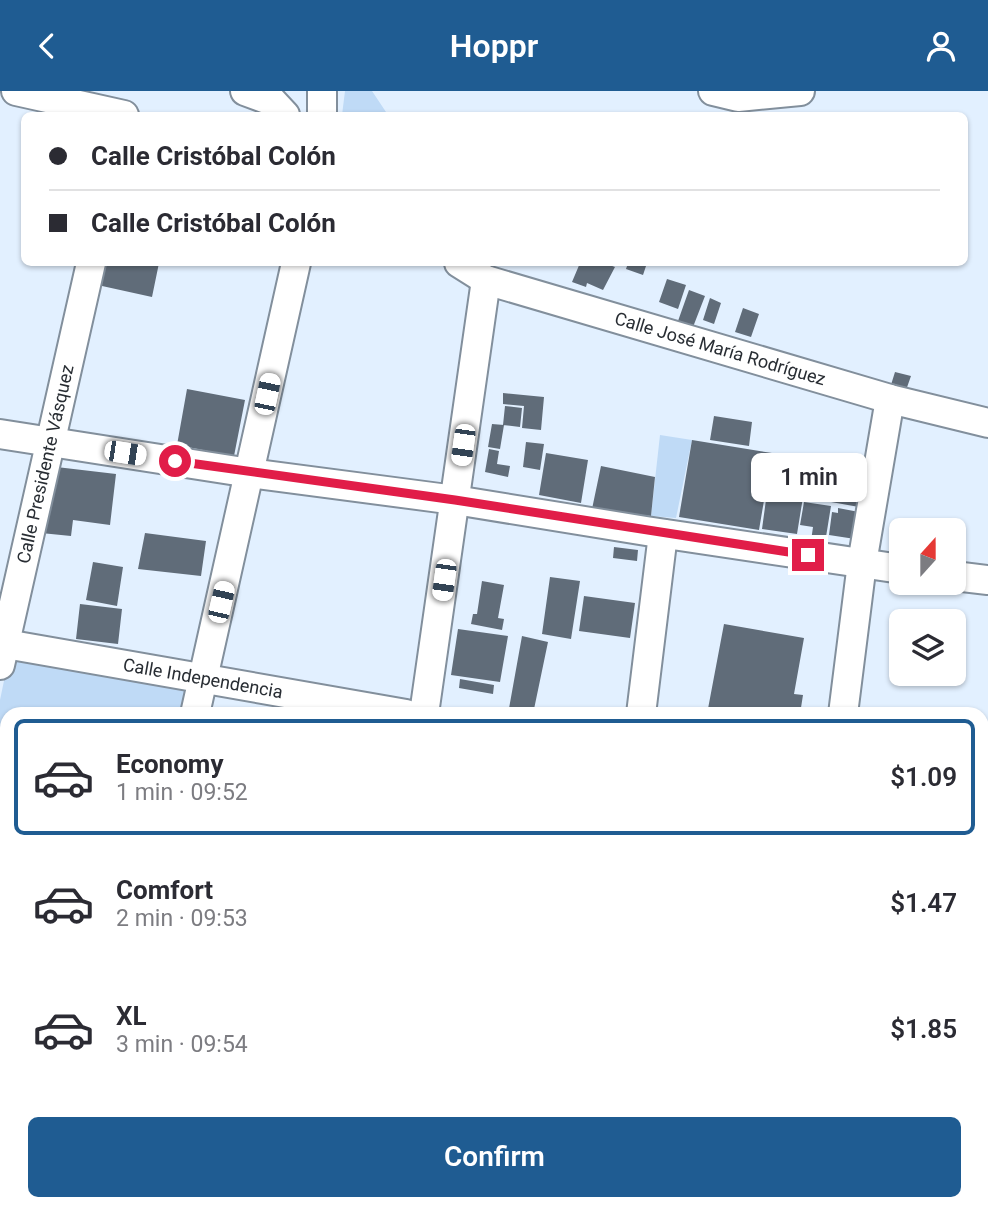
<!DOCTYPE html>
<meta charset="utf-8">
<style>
body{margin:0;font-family:Roboto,sans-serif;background:#f7f7f7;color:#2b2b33;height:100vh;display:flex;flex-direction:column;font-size:26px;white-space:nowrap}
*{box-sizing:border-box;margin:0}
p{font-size:23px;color:#7c7c81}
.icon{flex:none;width:38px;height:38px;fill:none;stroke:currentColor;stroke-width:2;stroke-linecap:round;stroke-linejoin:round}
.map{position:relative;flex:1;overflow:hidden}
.side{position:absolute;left:0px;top:616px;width:989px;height:504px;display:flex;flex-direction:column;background:#fff;border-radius:21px 21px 0 0;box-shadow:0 2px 5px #0004}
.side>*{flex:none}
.hud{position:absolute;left:21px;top:21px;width:947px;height:154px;border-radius:10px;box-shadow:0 2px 5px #0004;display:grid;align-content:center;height:154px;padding:0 28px;background:#fff}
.needle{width:46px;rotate:21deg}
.controls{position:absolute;left:889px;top:427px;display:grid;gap:14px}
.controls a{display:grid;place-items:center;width:77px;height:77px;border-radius:10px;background:#fff;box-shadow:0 2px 5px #0004;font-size:35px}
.end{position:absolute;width:32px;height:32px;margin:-16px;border:9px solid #e11d48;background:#fff;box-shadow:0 0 0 4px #fff}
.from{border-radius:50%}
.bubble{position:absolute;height:49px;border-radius:10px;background:#fff;box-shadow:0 2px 5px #0004;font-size:23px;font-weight:600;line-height:49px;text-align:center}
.car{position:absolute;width:21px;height:42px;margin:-21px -10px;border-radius:9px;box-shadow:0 0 5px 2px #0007;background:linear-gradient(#fff 24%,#345 0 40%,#fff 0 76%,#345 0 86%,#fff 0)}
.hud b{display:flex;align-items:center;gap:24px;height:66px;font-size:26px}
.hud b+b{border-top:2px solid #e1e1e2}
.hud i{width:18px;height:18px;background:#2b2b33}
ul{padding:12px 0 0;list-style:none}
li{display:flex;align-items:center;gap:21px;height:116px;margin:0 14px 10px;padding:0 14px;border:4px solid transparent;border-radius:10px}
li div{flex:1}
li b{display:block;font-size:26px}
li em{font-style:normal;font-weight:600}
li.active{border-color:#1f5c92}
li>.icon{width:63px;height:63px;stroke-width:1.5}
.button{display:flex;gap:14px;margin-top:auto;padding:14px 28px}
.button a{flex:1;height:80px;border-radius:10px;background:#1f5c92;color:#fff;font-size:28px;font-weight:600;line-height:80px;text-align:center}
header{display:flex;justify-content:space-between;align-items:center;height:91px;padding:0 28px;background:#1f5c92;color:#fff;font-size:32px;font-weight:600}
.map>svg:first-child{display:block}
.green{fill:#bfdaf6}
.building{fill:#606c79}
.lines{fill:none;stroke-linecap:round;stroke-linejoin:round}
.minor-casing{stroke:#828f9c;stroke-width:32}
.minor{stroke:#fff;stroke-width:28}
.route{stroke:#e11d48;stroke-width:9}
.labels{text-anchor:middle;stroke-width:7;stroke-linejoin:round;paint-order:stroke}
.street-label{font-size:18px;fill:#282d33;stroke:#fff}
</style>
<header><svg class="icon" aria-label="back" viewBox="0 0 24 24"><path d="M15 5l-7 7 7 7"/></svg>Hoppr<svg class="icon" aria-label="person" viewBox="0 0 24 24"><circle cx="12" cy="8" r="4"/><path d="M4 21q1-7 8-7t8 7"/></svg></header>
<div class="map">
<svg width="988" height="1120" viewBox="0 0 988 1120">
<rect width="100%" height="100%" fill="#e2f0ff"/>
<path class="green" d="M 345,0 L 372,0 L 388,24 L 342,24 Z
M 660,344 L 692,349 L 676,427 L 651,425 Z
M 10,561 L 187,594 L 181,623 L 7,623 L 7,689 L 0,687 L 0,609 Z"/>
<path class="building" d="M 97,172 L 159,172 L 152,206 L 93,193 Z
M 580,172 L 604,172 L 615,176 L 603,199 L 587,192 L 586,196 L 572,191 Z
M 628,172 L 647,172 L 643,184 L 626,178 Z
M 667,188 L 686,194 L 678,218 L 659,211 Z
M 689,199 L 705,205 L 693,236 L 678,230 Z
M 710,207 L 721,212 L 714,233 L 703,229 Z
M 743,217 L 759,223 L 751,246 L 735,241 Z
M 895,281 L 911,285 L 905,302 L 890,297 Z
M 187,298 L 245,309 L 234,365 L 177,354 Z
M 503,302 L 544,306 L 541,339 L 522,337 L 524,315 L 503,313 Z
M 505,315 L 522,317 L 520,336 L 503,334 Z
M 714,325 L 752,331 L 749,355 L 710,349 Z
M 492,333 L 504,334 L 500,358 L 488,356 Z
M 692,349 L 772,362 L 759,439 L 679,426 Z
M 526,351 L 544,353 L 540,379 L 523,376 Z
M 489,358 L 499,360 L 497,373 L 510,375 L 508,386 L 485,381 Z
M 546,362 L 588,369 L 581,412 L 539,404 Z
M 838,363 L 870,369 L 867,386 L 835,380 Z
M 48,375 L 116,383 L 110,434 L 73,429 L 71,445 L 41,442 Z
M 601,375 L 655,386 L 651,425 L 592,418 Z
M 807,384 L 832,387 L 830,404 L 805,400 Z
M 769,387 L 781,388 L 780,397 L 804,400 L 797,443 L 762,438 Z
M 833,399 L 861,403 L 859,416 L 831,411 Z
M 804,411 L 831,415 L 825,452 L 811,450 L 813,436 L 800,434 Z
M 838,417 L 859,421 L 855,448 L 829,444 L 832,421 L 838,422 Z
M 145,442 L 206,450 L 201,485 L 138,478 Z
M 614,456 L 638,459 L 637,470 L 613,467 Z
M 93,471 L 123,476 L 117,515 L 86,509 Z
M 550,486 L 580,490 L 571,548 L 542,543 Z
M 482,490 L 504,494 L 498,527 L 504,528 L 502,539 L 471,533 L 473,523 L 477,523 Z
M 584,505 L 635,512 L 630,547 L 579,540 Z
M 80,513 L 122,518 L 118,553 L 76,548 Z
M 724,533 L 804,547 L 794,603 L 803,604 L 800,623 L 707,623 Z
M 458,538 L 508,545 L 500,591 L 451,584 Z
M 522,545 L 548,551 L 533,623 L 508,623 Z
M 460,588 L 494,594 L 493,603 L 459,597 Z
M 0,689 L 7,691 L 7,742 L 0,741 Z
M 982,805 L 988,806 L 988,843 L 982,842 Z
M 982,846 L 988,847 L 988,891 L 982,889 Z
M 286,1113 L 334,1113 L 333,1120 L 292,1120 L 285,1119 Z"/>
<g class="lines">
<defs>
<g id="minor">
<path d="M 16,0 L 124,24"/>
<path d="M 245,0 L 272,10 L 285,24"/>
<path d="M 713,0 L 738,6 L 800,0"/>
<path d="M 322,24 L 322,0"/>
<path id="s1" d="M 459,172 L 486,189 L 890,308 L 988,332"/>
<path d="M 0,343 L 250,382 L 455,409 L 646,440 L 901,478"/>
<path d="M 954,485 L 988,489"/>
<path id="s2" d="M 0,552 L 406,623"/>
<path id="s3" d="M 0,574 L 91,172"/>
<path d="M 195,623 L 296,172"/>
<path d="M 424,623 L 486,189"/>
<path d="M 641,623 L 663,443"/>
<path d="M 843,623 L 862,472 L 890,308"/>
<path d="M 982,727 L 988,728"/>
<path d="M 0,763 L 7,764"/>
<path d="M 982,940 L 988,941"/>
<path d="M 0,1020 L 7,1021"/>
<path d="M 779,1113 L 837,1120"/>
<path d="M 95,1120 L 96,1113"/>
<path d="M 344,1120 L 345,1113"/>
<path d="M 581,1120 L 582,1113"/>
<path d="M 981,1120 L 988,1068"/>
</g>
</defs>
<use href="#minor" class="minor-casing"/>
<use href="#minor" class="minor"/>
</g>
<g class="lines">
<path class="route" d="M 175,370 L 455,409 L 808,464"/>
</g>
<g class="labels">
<g class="street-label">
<text dy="6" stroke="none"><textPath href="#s1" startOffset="276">Calle José María Rodríguez</textPath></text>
<text dy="6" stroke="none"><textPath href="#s3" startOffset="206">Calle Presidente Vásquez</textPath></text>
<text dy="6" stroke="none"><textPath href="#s2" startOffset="206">Calle Independencia</textPath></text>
</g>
</g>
</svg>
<div class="controls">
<a><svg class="needle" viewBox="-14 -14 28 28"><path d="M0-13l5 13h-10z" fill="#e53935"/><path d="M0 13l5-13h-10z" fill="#7c7c81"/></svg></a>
<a><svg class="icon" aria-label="layers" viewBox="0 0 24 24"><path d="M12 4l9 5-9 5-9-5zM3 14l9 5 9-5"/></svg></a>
</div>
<i class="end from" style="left:175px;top:370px"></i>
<i class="end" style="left:808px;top:464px"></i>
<div class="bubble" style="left:751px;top:362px;width:116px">1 min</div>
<i class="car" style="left:267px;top:303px;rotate:12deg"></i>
<i class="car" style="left:463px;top:354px;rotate:188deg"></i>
<i class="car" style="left:125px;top:362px;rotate:99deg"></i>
<i class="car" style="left:444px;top:489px;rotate:188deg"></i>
<i class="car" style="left:221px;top:511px;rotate:13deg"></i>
<div class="hud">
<b><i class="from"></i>Calle Cristóbal Colón</b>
<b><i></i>Calle Cristóbal Colón</b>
</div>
<section class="side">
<ul>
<li class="active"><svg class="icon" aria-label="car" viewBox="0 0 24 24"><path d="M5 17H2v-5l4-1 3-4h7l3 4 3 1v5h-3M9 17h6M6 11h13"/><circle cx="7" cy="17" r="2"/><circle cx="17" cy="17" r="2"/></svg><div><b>Economy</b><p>1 min · 09:52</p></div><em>$1.09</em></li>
<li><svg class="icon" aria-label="car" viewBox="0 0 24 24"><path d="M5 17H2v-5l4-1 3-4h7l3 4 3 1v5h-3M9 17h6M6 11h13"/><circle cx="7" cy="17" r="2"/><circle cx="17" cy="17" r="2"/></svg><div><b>Comfort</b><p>2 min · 09:53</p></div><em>$1.47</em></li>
<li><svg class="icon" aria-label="car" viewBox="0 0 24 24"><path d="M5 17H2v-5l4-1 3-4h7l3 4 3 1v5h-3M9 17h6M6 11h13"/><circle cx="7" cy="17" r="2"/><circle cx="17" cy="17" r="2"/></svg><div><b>XL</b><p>3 min · 09:54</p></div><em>$1.85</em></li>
</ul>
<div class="button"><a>Confirm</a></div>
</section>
</div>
